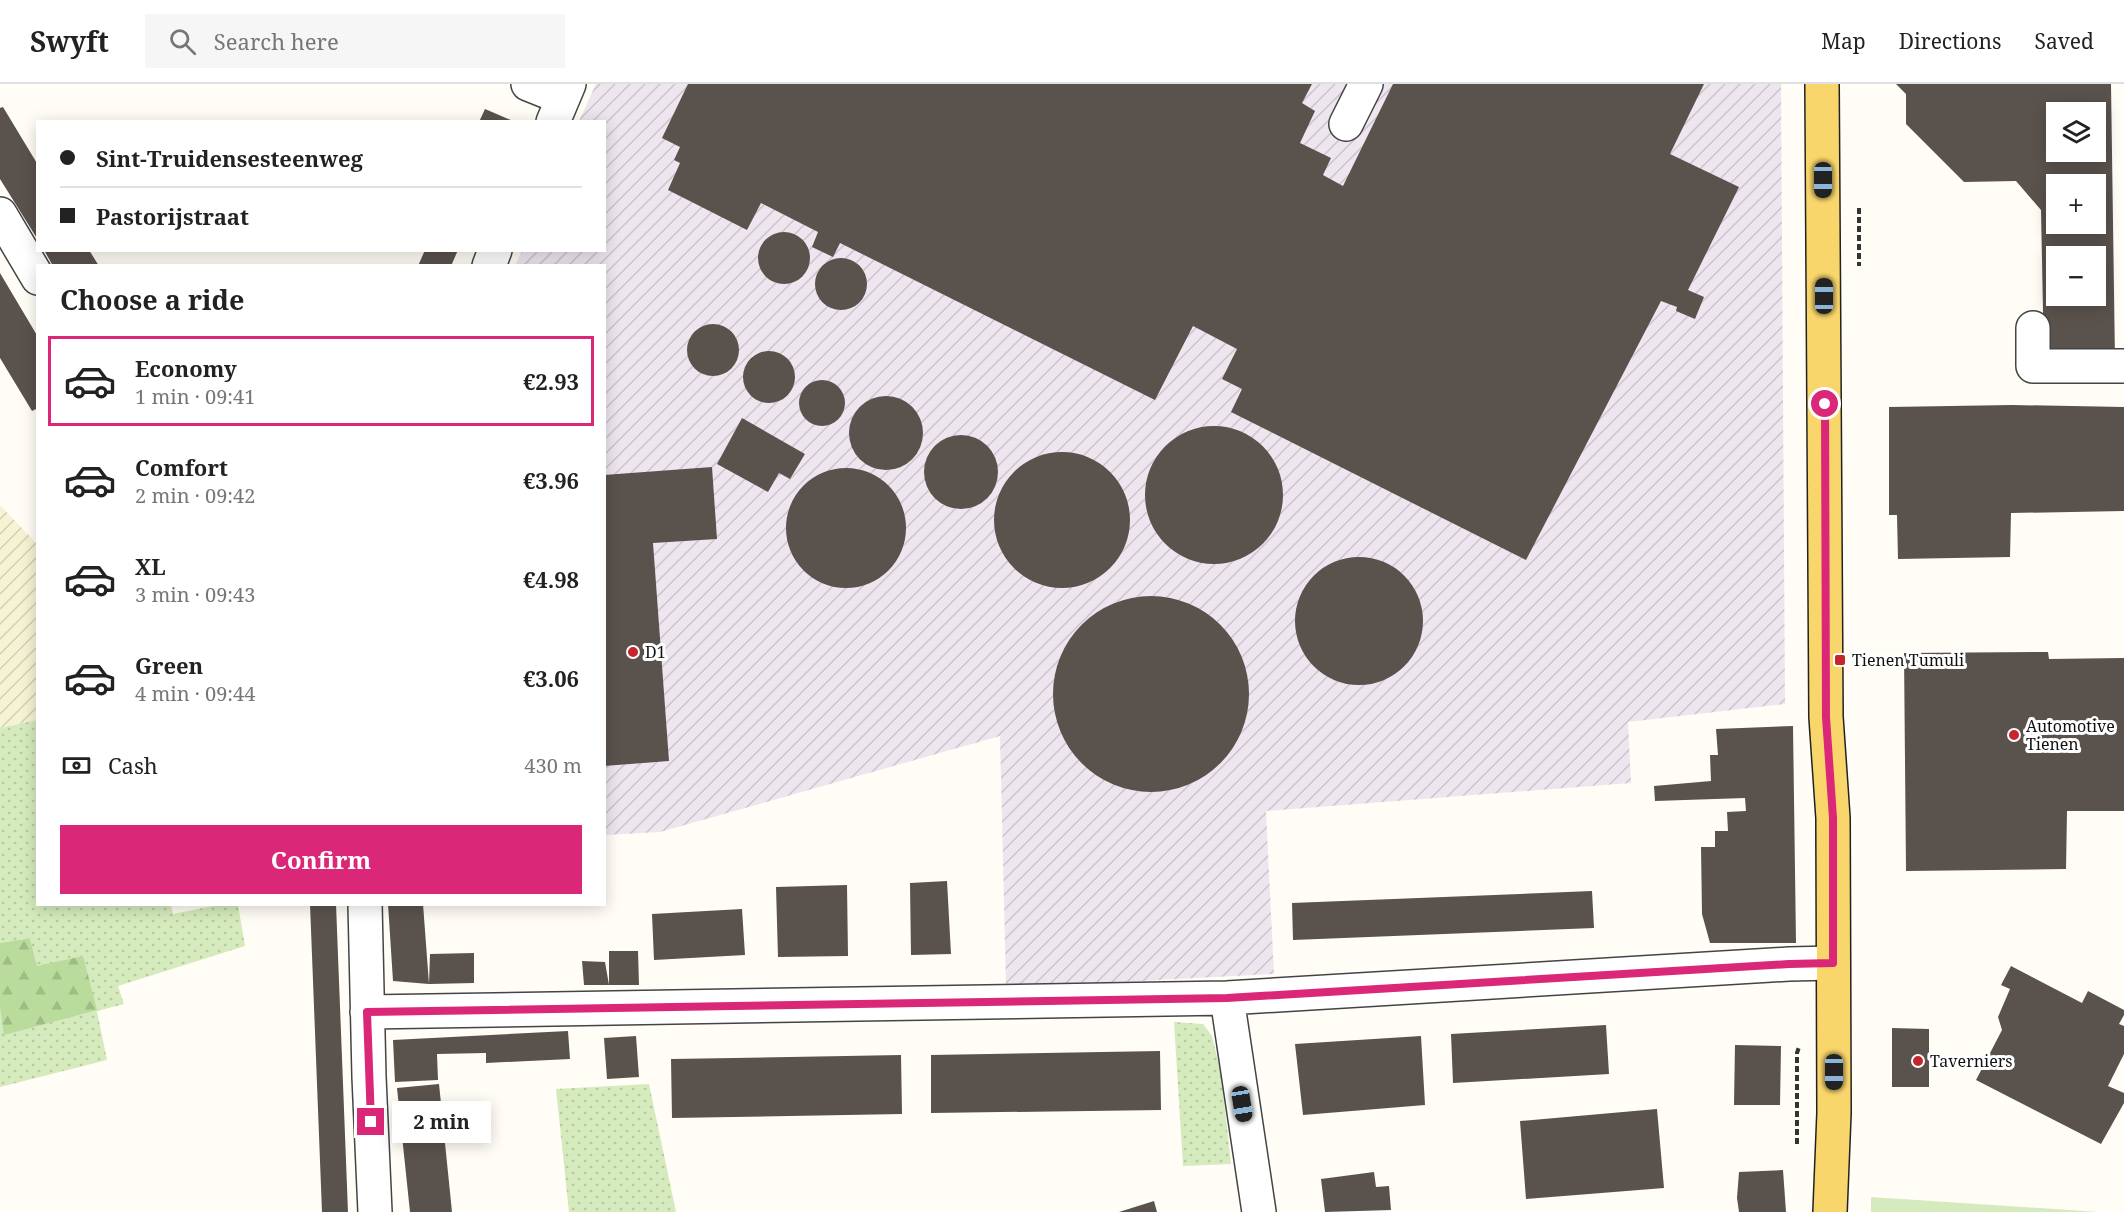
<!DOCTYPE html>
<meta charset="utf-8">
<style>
body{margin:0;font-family:"Noto Serif",serif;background:#f6f6f6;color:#222;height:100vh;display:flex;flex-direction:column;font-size:22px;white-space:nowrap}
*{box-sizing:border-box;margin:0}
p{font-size:20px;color:#767676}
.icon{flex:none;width:33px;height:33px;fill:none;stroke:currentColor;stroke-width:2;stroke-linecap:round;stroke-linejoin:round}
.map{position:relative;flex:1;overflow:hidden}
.panel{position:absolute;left:36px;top:180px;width:570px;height:642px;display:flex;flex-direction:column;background:#fff;border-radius:0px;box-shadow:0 3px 15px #0003}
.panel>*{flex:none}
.hud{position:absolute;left:36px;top:36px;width:570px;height:132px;border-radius:0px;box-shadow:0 3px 15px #0003;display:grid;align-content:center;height:132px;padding:0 24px;background:#fff}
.tools{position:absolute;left:2046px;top:18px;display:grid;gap:12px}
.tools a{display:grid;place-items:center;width:60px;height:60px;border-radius:0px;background:#fff;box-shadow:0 3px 15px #0003;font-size:30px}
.end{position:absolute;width:27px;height:27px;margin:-14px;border:8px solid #db2777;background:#fff;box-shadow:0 0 0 3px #fff}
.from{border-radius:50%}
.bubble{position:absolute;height:42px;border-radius:0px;background:#fff;box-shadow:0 3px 15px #0003;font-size:20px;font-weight:700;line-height:42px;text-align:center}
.car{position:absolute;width:18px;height:36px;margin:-18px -9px;border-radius:8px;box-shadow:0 0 4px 2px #0007;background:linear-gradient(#222 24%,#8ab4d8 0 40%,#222 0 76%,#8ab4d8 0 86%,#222 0)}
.hud b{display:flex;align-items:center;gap:21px;height:57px;font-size:22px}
.hud b+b{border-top:2px solid #e0e0e0}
.hud i{width:15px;height:15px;background:#222}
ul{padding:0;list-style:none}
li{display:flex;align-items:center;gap:18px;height:90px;margin:0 12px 9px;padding:0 12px;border:3px solid transparent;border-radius:0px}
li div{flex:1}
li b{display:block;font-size:22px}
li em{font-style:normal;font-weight:700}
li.on{border-color:#db2777}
li>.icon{width:54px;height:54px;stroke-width:1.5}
h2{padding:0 24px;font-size:27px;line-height:72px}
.pay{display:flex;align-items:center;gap:15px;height:66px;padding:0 24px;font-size:22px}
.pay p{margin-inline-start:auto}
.primary-button{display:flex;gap:12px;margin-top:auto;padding:12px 24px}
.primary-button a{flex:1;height:69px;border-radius:0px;background:#db2777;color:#fff;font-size:24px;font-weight:700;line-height:69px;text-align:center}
header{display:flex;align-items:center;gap:36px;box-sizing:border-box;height:84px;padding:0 30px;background:#fff;border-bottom:2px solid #e0e0e0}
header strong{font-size:28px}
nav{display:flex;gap:33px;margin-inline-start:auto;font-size:21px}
.search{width:420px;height:54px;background:#f6f6f6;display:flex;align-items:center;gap:15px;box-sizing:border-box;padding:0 21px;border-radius:0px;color:#767676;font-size:22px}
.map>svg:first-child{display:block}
.industrial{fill:url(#industrial-furrows)}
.farmland{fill:url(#farmland-furrows)}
.grass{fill:url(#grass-dots)}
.forest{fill:url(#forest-firs)}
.park{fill:#d5ebbd}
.building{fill:#5a524d;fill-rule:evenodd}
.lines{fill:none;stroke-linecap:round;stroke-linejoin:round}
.minor-casing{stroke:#444;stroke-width:36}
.major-casing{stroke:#222;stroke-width:36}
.path{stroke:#333;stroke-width:4;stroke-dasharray:6 3;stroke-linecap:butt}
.minor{stroke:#fff;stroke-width:33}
.major{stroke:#f9d66b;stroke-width:33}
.route{stroke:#db2777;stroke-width:8}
.poi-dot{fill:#c4262e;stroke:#fff;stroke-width:2}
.labels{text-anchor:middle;stroke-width:6;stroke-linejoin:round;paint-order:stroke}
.poi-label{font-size:16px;fill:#111;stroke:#fff;text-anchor:start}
</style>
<header>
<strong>Swyft</strong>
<div class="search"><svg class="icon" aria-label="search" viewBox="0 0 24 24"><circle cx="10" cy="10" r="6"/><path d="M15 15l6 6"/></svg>Search here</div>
<nav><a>Map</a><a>Directions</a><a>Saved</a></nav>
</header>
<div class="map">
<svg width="2124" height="1128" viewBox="0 0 2124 1128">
<defs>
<pattern id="industrial-furrows" width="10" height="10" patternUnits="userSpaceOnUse" patternTransform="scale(1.5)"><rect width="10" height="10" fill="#eee6ef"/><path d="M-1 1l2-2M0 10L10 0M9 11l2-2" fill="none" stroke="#cbc4cc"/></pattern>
<pattern id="farmland-furrows" width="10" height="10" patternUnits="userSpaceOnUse" patternTransform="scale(1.5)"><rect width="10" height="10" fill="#f6f3d4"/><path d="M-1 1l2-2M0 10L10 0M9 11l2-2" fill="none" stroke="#d2cfb5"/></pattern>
<pattern id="grass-dots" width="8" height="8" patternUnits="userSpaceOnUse" patternTransform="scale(1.5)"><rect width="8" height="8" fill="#d5ebbd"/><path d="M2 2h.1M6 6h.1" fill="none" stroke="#b6c8a1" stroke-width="1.8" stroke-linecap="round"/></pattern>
<pattern id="forest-firs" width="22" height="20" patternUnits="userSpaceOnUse" patternTransform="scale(1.5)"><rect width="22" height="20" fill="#b9dc9c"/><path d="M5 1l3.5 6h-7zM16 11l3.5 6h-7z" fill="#9ebc85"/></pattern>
</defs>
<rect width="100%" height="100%" fill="#fffdf5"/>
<path class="industrial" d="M 596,0 L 1781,0 L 1785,620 L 1628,638 L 1631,699 L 1266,727 L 1274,890 L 1006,904 L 1000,652 L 660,748 L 605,751 L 604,182 L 515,182 L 522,167 L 604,166 L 604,38 L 579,37 Z"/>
<path class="farmland" d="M 0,421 L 38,461 L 37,636 L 0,644 Z"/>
<path class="grass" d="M 37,636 L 38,820 L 171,821 L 173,830 L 218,821 L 238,821 L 245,862 L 118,902 L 124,920 L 97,927 L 107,976 L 0,1003 L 0,924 L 5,951 L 37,882 L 30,854 L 0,859 L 0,644 Z
M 1174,938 L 1203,940 L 1212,952 L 1221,989 L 1231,1080 L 1183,1082 Z
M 649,1000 L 676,1128 L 569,1128 L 556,1005 Z"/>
<path class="forest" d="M 30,854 L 37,882 L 83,872 L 97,926 L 4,951 L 0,924 L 0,859 Z"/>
<path class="park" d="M 1871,1113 L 2099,1128 L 1871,1128 Z"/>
<path class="building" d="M 688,0 L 1312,0 L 1302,19 L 1315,27 L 1300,59 L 1331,74 L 1323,91 L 1343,102 L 1393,0 L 1704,0 L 1670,70 L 1739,103 L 1688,206 L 1704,213 L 1695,235 L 1676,227 L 1677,223 L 1661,217 L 1526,476 L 1231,328 L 1242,305 L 1222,295 L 1237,265 L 1193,242 L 1155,316 L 840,159 L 833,173 L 812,163 L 818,148 L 761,119 L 747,146 L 668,106 L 680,79 L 674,76 L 680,63 L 662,54 Z
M 1896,0 L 2111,0 L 2115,276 L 2044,277 L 2041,126 L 2016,97 L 1964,98 L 1906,40 L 1906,10 ZM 2056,28 L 2096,28 L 2096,68 L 2056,68 ZM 2056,100 L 2096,100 L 2096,140 L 2056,140 ZM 2056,172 L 2096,172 L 2096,212 L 2056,212 Z
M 3,23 L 38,81 L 38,156 L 0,95 L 0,24 Z
M 485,25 L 513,37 L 513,38 L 479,38 Z
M758 174a26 26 0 1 1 52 0a26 26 0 1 1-52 0Z
M 44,166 L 89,166 L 99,182 L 53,182 Z
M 425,166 L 458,166 L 451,182 L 418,182 Z
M815 200a26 26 0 1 1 52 0a26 26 0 1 1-52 0Z
M 0,189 L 38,253 L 38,324 L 32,327 L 0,274 Z
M687 266a26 26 0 1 1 52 0a26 26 0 1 1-52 0Z
M743 293a26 26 0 1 1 52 0a26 26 0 1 1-52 0Z
M799 319a23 23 0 1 1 46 0a23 23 0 1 1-46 0Z
M849 349a37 37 0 1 1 74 0a37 37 0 1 1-74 0Z
M 2012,321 L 2124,323 L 2124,427 L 2011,429 L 2010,473 L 1898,475 L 1897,431 L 1889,431 L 1889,323 Z
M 742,334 L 805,370 L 790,395 L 779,389 L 768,408 L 717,380 Z
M1145 411a69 69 0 1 1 138 0a69 69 0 1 1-138 0Z
M924 388a37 37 0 1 1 74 0a37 37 0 1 1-74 0Z
M994 436a68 68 0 1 1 136 0a68 68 0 1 1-136 0Z
M 712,383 L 717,455 L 653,459 L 669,677 L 604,682 L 604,391 Z
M786 444a60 60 0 1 1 120 0a60 60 0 1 1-120 0Z
M1295 537a64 64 0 1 1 128 0a64 64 0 1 1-128 0Z
M1053 610a98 98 0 1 1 196 0a98 98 0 1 1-196 0Z
M 2048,568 L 2049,575 L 2124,574 L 2124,727 L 2067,727 L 2066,785 L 1906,787 L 1904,569 Z
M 1793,642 L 1796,859 L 1710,859 L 1702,830 L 1701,763 L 1715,763 L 1715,747 L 1728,747 L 1727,728 L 1746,727 L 1745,714 L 1655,717 L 1654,702 L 1711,697 L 1710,671 L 1718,671 L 1716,645 Z
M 947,797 L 951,870 L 911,871 L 910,799 Z
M 847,801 L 848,872 L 778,873 L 776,803 Z
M 1592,807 L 1594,844 L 1293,856 L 1292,819 Z
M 310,820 L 336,820 L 348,1128 L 322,1128 Z
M 388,820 L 423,820 L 429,900 L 430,870 L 474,869 L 474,899 L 429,900 L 393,897 Z
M 742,825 L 745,871 L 654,876 L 652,830 Z
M 609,867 L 638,867 L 639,901 L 609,901 Z
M 582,877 L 605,878 L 609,901 L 584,901 Z
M 2011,882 L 2082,919 L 2088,907 L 2124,926 L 2124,931 L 2119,940 L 2124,942 L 2124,970 L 2108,1002 L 2124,1009 L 2124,1019 L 2101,1060 L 1976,996 L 2002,946 L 1998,933 L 2010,905 L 2001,901 Z
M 1606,941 L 1609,990 L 1453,999 L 1451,950 Z
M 1892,944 L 1929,945 L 1929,1003 L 1892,1003 Z
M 568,947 L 570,975 L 486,979 L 486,969 L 437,970 L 438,996 L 395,998 L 393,956 Z
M 636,952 L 639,993 L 607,995 L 604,954 Z
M 1421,952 L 1425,1021 L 1303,1031 L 1295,960 Z
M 1735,961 L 1781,962 L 1780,1021 L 1734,1021 Z
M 1160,967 L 1161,1026 L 931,1029 L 931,971 Z
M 901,971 L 902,1030 L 672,1034 L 671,975 Z
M 439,1000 L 452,1128 L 410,1128 L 397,1004 Z
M 1657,1025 L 1664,1104 L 1526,1115 L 1520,1037 Z
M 1783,1086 L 1786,1128 L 1739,1128 L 1737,1114 L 1739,1088 Z
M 1374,1088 L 1376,1103 L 1389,1102 L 1391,1126 L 1325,1128 L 1321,1095 Z
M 1154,1117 L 1157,1128 L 1119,1128 Z"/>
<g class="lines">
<defs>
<path id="minor" d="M 528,0 L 563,14
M 553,38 L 569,0
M 1346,40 L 1366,0
M 0,130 L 38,194
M 489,182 L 495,166
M 2033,244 L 2033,282 L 2124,282
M 365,820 L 369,993 L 375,1128
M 1227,914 L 1259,1128
M 367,928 L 1227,914 L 1789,880 L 1833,879"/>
<path id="major" d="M 1822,0 L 1826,633 L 1833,734 L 1834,1029 L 1830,1128"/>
</defs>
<use href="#minor" class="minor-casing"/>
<use href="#major" class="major-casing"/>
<path class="path" d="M 1859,124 L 1859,182
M 1797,1060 L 1797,969 L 1799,963"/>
<use href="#minor" class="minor"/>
<use href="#major" class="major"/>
</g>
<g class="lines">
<path class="route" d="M 371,1038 L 367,928 L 1227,914 L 1789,880 L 1833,879 L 1833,734 L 1826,633 L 1825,320"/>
</g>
<g class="poi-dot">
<circle cx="633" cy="568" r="6"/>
<rect x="1834" y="570" width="12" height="12" rx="3"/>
<circle cx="2014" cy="651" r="6"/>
<circle cx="1918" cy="977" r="6"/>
</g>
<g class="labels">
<g class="poi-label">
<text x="645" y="574">D1</text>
<text x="1852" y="582">Tienen Tumuli</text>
<text x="2026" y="648">Automotive<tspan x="2026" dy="18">Tienen</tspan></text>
<text x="1930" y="983">Taverniers</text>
</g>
</g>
</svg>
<div class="tools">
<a><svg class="icon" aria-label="layers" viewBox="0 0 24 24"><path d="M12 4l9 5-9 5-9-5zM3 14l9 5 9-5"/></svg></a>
<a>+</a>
<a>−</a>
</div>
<i class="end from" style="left:1825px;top:320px"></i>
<i class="end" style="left:371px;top:1038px"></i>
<div class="bubble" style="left:392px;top:1017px;width:99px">2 min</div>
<i class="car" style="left:1823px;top:96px;rotate:180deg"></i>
<i class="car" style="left:1824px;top:212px;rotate:0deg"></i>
<i class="car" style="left:1834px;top:988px;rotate:180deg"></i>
<i class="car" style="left:1242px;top:1020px;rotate:171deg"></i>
<div class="hud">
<b><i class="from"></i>Sint-Truidensesteenweg</b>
<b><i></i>Pastorijstraat</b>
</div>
<section class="panel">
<h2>Choose a ride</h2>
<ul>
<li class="on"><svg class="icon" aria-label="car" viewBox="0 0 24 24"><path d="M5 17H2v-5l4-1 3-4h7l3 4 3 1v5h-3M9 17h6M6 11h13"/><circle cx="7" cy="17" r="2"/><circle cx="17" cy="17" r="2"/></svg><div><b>Economy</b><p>1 min · 09:41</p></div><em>€2.93</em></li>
<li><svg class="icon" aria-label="car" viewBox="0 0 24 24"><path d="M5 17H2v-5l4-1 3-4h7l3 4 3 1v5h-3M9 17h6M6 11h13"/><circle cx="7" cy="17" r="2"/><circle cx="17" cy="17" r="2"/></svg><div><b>Comfort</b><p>2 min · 09:42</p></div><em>€3.96</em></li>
<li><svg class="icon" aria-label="car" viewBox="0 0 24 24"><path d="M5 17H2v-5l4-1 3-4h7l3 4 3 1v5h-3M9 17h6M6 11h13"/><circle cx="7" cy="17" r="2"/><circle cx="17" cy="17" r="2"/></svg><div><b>XL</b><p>3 min · 09:43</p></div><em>€4.98</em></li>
<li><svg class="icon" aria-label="car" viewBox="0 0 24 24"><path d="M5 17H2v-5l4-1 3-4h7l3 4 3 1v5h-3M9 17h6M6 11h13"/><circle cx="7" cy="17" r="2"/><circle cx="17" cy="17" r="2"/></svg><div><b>Green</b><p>4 min · 09:44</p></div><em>€3.06</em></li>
</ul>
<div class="pay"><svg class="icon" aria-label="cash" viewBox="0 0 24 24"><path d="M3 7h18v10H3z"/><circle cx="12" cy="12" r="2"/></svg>Cash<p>430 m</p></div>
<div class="primary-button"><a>Confirm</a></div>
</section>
</div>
